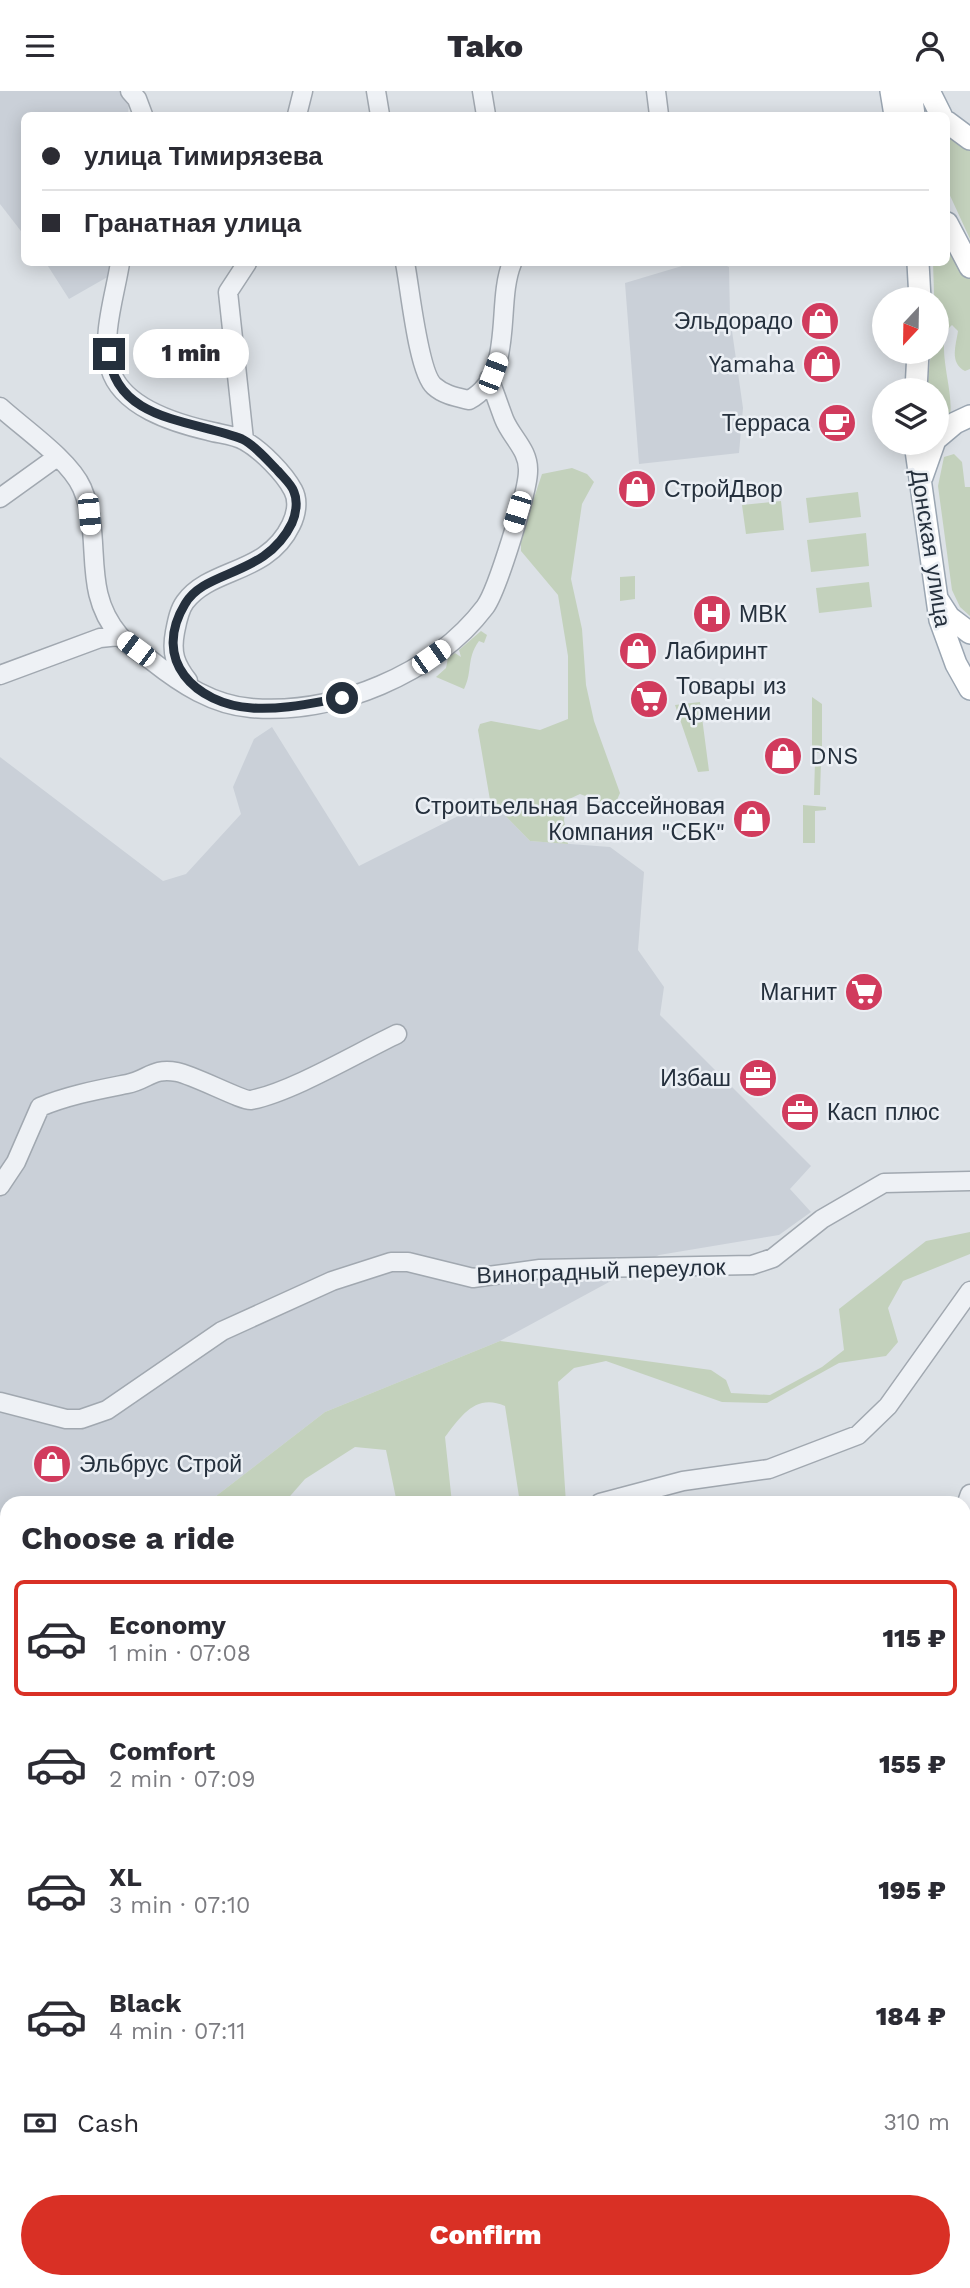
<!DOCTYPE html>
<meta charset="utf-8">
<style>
body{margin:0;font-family:"Work Sans",sans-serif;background:#f2f2f3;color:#2b2b33;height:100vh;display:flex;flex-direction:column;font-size:26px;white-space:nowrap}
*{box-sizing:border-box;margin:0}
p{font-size:23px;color:#7c7c81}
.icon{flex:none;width:38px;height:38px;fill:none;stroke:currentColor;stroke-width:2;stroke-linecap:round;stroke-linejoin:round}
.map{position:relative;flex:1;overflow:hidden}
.sheet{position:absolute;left:0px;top:1405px;width:971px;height:793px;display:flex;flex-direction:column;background:#fff;border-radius:21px 21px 0 0;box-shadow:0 4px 18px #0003}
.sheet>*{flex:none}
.banner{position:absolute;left:21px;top:21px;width:929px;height:154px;border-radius:10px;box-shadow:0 4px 18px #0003;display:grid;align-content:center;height:154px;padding:0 21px;background:#fff}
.needle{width:46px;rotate:202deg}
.fabs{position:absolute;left:872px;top:196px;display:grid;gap:14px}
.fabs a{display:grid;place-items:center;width:77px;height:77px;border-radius:50%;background:#fff;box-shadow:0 4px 18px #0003;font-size:35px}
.end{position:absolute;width:32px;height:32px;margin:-16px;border:9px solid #25303d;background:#fff;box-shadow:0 0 0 4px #fff}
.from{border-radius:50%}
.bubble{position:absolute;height:49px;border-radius:24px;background:#fff;box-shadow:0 4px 18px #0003;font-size:23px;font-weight:800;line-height:49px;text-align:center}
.car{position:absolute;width:21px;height:42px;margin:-21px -10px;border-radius:9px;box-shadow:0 0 5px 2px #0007;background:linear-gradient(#fff 24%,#345 0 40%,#fff 0 76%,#345 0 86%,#fff 0)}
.banner b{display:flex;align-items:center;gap:24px;height:66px;font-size:26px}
.banner b+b{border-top:2px solid #e1e1e2}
.banner i{width:18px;height:18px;background:#2b2b33}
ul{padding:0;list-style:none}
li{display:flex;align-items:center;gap:21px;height:116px;margin:0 14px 10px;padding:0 7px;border:4px solid transparent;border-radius:10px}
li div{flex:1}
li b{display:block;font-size:26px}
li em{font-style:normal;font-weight:800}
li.current{border-color:#d93025}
li>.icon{width:63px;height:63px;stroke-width:1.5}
h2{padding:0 21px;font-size:32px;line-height:84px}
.pay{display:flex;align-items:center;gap:18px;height:77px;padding:0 21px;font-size:26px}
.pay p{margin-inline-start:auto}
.button{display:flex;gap:14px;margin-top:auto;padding:14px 21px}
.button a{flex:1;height:80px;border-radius:42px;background:#d93025;color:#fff;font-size:28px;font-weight:800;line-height:80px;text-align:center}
header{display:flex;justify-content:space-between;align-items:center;height:91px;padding:0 21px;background:#fff;font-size:32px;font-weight:800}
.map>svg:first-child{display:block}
.built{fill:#cad0d8}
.green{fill:#c3d1bc}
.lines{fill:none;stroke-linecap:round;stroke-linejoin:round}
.minor-casing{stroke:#a1a8b0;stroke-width:21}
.major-casing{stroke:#9ba6b2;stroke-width:24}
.minor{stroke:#eef1f5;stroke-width:18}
.major{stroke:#fff;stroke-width:21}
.route{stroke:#25303d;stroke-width:9}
.labels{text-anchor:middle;stroke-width:5;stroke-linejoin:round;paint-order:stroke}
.poi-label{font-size:23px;fill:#25303d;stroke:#ebeff4;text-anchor:start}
.street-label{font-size:23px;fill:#25303d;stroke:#ebeff4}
</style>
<header><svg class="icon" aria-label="menu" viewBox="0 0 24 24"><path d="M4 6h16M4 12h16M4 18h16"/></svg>Tako<svg class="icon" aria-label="person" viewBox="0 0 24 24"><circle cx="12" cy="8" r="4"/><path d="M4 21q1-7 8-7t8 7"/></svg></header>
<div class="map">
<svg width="970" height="2197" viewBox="0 0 970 2197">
<rect width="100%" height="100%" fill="#dce1e6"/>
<path class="built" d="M 0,0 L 121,0 L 129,10 L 128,24 L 24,24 L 24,144 L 0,113 Z
M 46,172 L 115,172 L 111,184 L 69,208 Z
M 692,172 L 721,172 L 729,176 L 730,226 L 743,317 L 739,362 L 639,373 L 625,192 Z
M 272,636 L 359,775 L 490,709 L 530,750 L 610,756 L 644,781 L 638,859 L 664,896 L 660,924 L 811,1075 L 790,1098 L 811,1121 L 779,1144 L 659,1164 L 500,1250 L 325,1321 L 207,1412 L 7,1412 L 7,1615 L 0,1622 L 0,666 L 163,790 L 186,783 L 241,723 L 233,696 L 254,648 Z"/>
<path class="green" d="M 947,41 L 970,57 L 970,148 L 947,98 Z
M 947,143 L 970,184 L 970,278 L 965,280 C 949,272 956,254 958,240 L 952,234 C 931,251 959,307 948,332 C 946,337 940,341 936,344 L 936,299 L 927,299 L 931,261 L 936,261 L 933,172 L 947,172 Z
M 954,363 L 962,371 L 965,396 L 970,396 L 970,525 L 960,516 L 952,499 L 938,395 L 944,366 Z
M 572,377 L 587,383 L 594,391 L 582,413 L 571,488 L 582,538 L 586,594 L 594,630 L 620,702 L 616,711 L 607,713 L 580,703 L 567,709 L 564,729 L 568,753 L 530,750 L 490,709 L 478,639 L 480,633 L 491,630 L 540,639 L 568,628 L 568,565 L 558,504 L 521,460 L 521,446 L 542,383 Z
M 858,401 L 861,426 L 809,432 L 806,407 Z
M 781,410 L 784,439 L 746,443 L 742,414 Z
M 866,442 L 869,475 L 811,481 L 807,449 Z
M 635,485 L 635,508 L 620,510 L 620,486 Z
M 869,491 L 872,516 L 819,522 L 816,497 Z
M 481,540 L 487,544 L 484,552 L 479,550 C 466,568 473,580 464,598 L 436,586 L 446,577 L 448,567 L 455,562 L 461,566 L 459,559 Z
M 812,606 L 822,613 L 822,662 L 812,662 Z
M 700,611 L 709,680 L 698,681 L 675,614 Z
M 815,670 L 821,670 L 820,704 L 814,704 Z
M 803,714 L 826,716 L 826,719 L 815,720 L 815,752 L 803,752 Z
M 970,1141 L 970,1163 L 903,1190 L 888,1217 L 898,1251 L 886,1265 L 839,1272 L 767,1312 L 722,1311 L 606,1270 L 574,1277 L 558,1291 L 566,1412 L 520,1412 L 505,1315 C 476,1302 461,1325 445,1346 L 452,1412 L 397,1412 L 386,1359 L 355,1356 L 305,1388 L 284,1412 L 207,1412 L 325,1321 L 500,1250 L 711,1279 L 726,1289 L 731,1302 L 770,1304 L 822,1276 L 844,1259 L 839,1218 L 926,1150 Z
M 7,1615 L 7,1946 L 0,1945 L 0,1622 Z
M 964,1823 L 970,1823 L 970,2042 L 964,2046 Z
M 964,2166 L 970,2173 L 970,2197 L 19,2197 L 20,2191 L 964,2191 Z"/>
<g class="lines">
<defs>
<path id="minor" d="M 130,0 L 137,8 L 143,24
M 376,0 L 380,24
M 482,0 L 486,24
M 656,0 L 659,24
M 297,24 L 303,0
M 120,172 C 115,204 101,245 110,277 C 121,316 174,332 209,340 C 220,343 235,344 245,350 C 261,359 284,382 293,399 C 299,410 296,424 291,434 C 267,484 211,476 185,511 C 179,519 177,531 175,541 C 171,562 175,573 188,590
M 405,172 C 410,196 418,281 434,295 C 444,304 456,306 469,309 C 516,284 495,213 512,172
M 0,316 C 23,337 70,369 82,397 C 104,447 80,498 119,544 C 127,554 141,562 152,570 C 181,593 213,614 251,617 C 335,624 434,583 485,516 C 497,500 528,400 528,380 C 529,359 511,346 504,328 C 499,315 495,302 489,288
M 244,349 L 228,201 L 247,172
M 0,407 L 57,366
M 0,584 L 100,547 L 119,545
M 0,1095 L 16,1071 L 40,1016 C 69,1004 97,999 127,993 C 148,989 153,976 177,981 C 196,985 242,1010 251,1009 C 292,1001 357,962 397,943
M 0,1311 L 66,1328 L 81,1328 L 107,1319 L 222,1240 L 332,1190 L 391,1171 L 408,1171 L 473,1187 L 540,1178 L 752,1174 L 773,1167 L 822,1128 L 884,1092 L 970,1090
M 600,1412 L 683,1390 L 769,1378 L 858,1344 L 888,1315 L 970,1200
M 964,1420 L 970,1403
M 964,1654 L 970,1660
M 964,1709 L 970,1708
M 0,2009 L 7,2007"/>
<path id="major" d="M 891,0 L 895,24
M 911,0 L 914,24
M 929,0 L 941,24
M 947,31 L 970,48
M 947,132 L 970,176
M 918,172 L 920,208
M 916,299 L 918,261
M 936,348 L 955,332 L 970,325
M 915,352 L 940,529 L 956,573 L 970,598
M 922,386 L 934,352
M 938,509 L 949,526 L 970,542"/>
</defs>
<use href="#minor" class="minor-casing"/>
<use href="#major" class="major-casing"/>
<use href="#minor" class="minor"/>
<use href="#major" class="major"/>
</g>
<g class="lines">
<path class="route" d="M 109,263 C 115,331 195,329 242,348 C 255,354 268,370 278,380 C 283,386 292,394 294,401 C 298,410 296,423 292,432 C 266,486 205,478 185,513 C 151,569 195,613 252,617 C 282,619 312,612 342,607"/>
</g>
<defs>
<symbol id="shop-disc" viewBox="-11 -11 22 22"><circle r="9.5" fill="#d13b5d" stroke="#ebeff4"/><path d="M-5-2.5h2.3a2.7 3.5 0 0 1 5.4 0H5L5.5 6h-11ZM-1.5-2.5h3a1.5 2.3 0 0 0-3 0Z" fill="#fff"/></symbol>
<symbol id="cafe-disc" viewBox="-11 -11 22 22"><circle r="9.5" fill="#d13b5d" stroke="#ebeff4"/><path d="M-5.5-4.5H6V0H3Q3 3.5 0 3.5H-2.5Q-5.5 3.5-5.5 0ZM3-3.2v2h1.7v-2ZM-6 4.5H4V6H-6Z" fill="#fff"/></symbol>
<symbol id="hospital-disc" viewBox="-11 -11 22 22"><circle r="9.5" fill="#d13b5d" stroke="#ebeff4"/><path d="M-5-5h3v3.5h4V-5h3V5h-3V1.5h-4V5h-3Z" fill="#fff"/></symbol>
<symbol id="supermarket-disc" viewBox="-11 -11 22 22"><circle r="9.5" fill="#d13b5d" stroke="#ebeff4"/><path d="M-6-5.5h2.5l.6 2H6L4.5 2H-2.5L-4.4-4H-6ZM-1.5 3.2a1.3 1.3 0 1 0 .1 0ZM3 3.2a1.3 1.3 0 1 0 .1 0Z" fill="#fff"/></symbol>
<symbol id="office-disc" viewBox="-11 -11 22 22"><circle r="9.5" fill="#d13b5d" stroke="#ebeff4"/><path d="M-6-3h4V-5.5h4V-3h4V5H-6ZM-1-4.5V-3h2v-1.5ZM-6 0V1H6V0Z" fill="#fff"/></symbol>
</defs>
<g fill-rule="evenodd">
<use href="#shop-disc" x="798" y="208" width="44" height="44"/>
<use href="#shop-disc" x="800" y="251" width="44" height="44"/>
<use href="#cafe-disc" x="815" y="310" width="44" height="44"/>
<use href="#shop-disc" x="615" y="376" width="44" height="44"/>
<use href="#hospital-disc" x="690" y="501" width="44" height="44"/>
<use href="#shop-disc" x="616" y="538" width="44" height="44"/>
<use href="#supermarket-disc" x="627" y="586" width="44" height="44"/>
<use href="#shop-disc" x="761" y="643" width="44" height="44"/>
<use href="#shop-disc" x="730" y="706" width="44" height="44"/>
<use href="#supermarket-disc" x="842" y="879" width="44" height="44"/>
<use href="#office-disc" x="736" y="965" width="44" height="44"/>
<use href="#office-disc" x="778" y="999" width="44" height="44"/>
<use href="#shop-disc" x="30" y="1351" width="44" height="44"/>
</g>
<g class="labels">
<g class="poi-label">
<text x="793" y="238" text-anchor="end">Эльдорадо</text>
<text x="795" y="281" text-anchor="end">Yamaha</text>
<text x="810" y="340" text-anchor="end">Терраса</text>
<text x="664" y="406">СтройДвор</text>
<text x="739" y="531">МВК</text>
<text x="665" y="568">Лабиринт</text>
<text x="676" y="603">Товары из<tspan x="676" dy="26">Армении</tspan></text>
<text x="810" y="673">DNS</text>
<text x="725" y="723" text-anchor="end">Строитьельная Бассейновая<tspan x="725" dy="26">Компания "СБК"</tspan></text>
<text x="837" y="909" text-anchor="end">Магнит</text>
<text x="731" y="995" text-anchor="end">Избаш</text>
<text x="827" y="1029">Касп плюс</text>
<text x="79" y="1381">Эльбрус Строй</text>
</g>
<g class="street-label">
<text transform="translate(931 457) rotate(81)" y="8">Донская улица</text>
<text transform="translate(601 1180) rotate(-2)" y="8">Виноградный переулок</text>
</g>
</g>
</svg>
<div class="fabs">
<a><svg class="needle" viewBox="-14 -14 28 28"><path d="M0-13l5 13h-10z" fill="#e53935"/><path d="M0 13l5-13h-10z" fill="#7c7c81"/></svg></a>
<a><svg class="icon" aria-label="layers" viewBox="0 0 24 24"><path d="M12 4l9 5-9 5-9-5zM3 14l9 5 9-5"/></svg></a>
</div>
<i class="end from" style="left:342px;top:607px"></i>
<i class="end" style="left:109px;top:263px"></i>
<div class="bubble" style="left:133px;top:238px;width:116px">1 min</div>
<i class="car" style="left:493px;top:282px;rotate:21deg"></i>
<i class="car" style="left:517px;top:421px;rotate:197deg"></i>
<i class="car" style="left:89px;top:423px;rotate:175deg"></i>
<i class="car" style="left:136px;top:558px;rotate:307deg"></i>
<i class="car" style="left:431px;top:566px;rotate:55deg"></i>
<div class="banner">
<b><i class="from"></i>улица Тимирязева</b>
<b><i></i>Гранатная улица</b>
</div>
<section class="sheet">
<h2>Choose a ride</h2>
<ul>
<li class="current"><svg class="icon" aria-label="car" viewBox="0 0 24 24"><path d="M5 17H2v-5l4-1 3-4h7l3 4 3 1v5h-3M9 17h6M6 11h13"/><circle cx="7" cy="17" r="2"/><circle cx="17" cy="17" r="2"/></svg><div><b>Economy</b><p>1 min · 07:08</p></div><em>115 ₽</em></li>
<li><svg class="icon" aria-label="car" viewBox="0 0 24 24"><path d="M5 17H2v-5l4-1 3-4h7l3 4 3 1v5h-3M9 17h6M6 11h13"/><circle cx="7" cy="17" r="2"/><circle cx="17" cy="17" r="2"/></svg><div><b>Comfort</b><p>2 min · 07:09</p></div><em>155 ₽</em></li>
<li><svg class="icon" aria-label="car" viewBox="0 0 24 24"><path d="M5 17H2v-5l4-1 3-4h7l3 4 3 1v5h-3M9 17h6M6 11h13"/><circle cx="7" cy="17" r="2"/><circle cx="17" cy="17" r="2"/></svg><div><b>XL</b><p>3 min · 07:10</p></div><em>195 ₽</em></li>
<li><svg class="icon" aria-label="car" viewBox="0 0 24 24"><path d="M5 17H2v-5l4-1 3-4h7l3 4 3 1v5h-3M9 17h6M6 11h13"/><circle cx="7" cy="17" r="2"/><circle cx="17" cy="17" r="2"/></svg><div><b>Black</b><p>4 min · 07:11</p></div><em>184 ₽</em></li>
</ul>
<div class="pay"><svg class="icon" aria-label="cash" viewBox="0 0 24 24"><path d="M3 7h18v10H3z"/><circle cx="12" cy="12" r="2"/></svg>Cash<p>310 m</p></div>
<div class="button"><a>Confirm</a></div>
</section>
</div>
